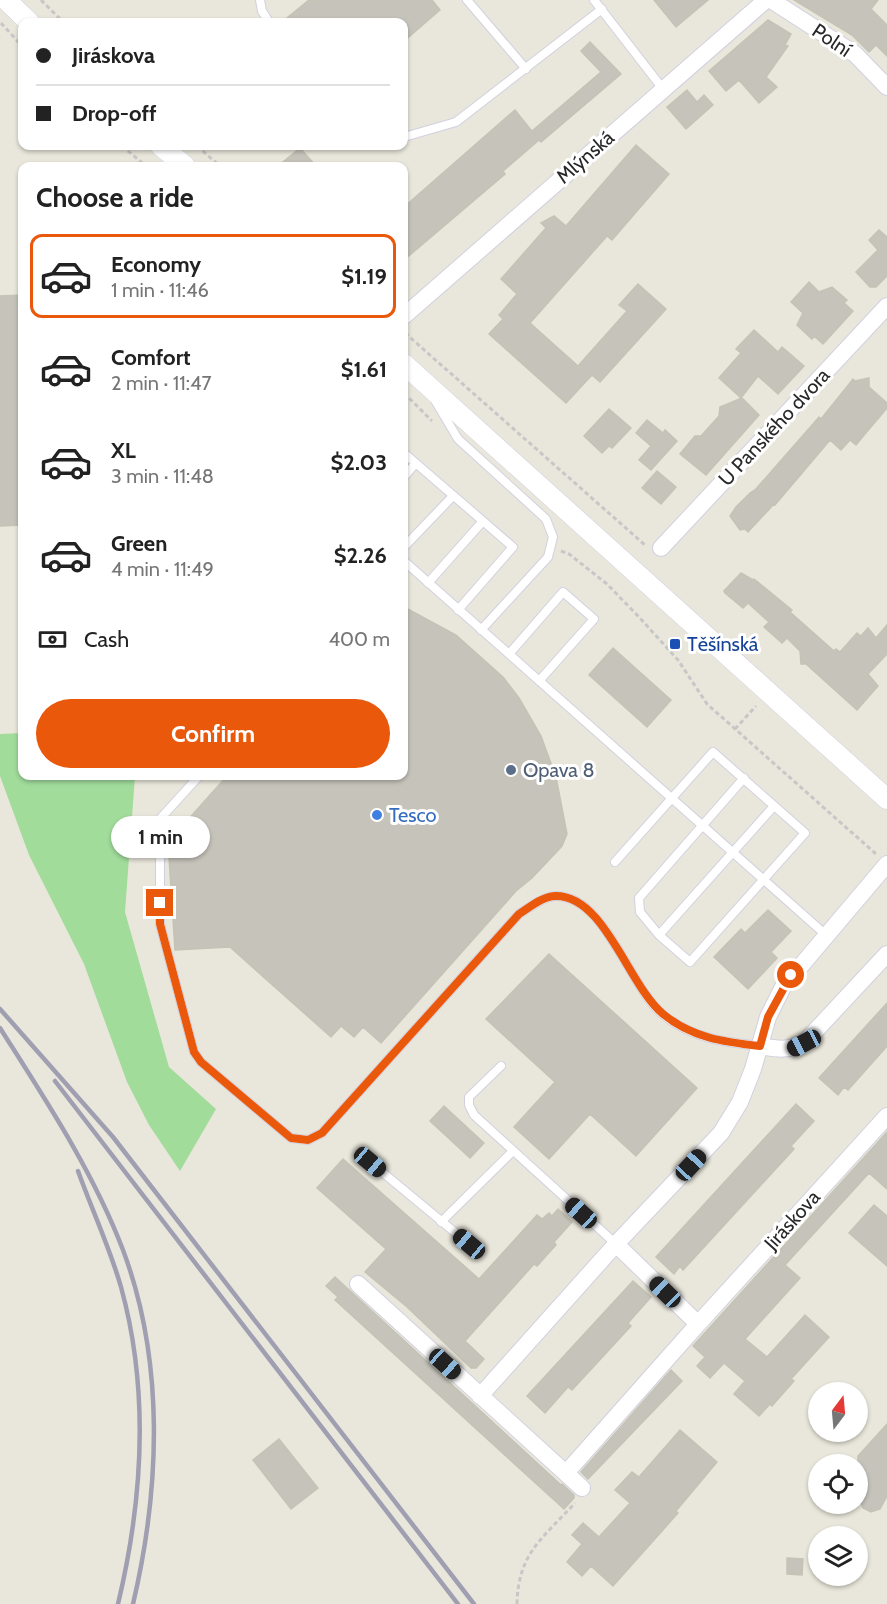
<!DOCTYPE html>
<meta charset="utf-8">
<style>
body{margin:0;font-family:Cabin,sans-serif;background:#f2f2f2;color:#222;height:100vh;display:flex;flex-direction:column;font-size:22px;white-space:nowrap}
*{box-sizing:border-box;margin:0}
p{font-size:20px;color:#767676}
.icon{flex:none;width:33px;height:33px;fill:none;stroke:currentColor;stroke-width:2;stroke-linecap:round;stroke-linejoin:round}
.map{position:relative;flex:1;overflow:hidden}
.sheet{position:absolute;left:18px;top:162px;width:390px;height:618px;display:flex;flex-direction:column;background:#fff;border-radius:12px;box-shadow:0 2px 4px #0004}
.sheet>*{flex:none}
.guide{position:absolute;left:18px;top:18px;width:390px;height:132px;border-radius:12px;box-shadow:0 2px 4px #0004;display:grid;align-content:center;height:132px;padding:0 18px;background:#fff}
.needle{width:39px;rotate:16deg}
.buttons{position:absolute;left:808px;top:1382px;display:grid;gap:12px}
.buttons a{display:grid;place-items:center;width:60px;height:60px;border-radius:50%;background:#fff;box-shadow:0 2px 4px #0004;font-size:30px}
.end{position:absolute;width:27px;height:27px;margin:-14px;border:8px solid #ea580c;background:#fff;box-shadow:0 0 0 3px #fff}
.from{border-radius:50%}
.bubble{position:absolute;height:42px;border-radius:21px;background:#fff;box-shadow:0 2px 4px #0004;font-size:20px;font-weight:700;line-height:42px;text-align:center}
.car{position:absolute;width:18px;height:36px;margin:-18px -9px;border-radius:8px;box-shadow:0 0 4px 2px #0007;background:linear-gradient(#222 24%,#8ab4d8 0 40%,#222 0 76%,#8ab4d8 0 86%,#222 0)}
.guide b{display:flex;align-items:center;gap:21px;height:57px;font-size:22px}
.guide b+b{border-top:2px solid #e0e0e0}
.guide i{width:15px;height:15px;background:#222}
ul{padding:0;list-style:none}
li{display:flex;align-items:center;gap:18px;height:84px;margin:0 12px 9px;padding:0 6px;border:3px solid transparent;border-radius:12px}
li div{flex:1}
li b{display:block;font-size:22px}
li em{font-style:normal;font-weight:700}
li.current{border-color:#ea580c}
li>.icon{width:54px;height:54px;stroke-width:1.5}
h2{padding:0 18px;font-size:27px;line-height:72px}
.pay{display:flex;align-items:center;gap:15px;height:66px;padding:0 18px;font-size:22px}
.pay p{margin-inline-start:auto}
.cta{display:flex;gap:12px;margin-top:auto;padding:12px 18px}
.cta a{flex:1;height:69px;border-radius:36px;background:#ea580c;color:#fff;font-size:24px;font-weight:700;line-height:69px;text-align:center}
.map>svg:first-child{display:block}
.green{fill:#a1dc9b}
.building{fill:#c5c3ba;stroke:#c4c3b5;stroke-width:1.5}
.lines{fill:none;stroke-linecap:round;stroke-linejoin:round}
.service-casing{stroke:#d1d0e0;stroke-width:10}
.minor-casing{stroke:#d1d0e0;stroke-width:18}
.tertiary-casing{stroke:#d1d0e0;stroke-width:21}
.path{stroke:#c7c7c7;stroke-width:3;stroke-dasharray:4.5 3;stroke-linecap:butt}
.service{stroke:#fff;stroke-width:8}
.minor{stroke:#fff;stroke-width:16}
.tertiary{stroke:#fff;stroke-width:20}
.rail{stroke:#a09eb1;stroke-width:4.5}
.route{stroke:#ea580c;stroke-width:8}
.transit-dot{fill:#1a4fb4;stroke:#fff;stroke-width:2}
.service-dot{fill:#5c6f8a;stroke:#fff;stroke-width:2}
.shop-dot{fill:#3f7fe0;stroke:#fff;stroke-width:2}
.labels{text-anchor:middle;stroke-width:6;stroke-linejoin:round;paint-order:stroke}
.street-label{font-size:20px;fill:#282828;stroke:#fff}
.transit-label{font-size:20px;fill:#164399;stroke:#fff;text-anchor:start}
.service-label{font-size:20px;fill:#4e5e75;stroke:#fff;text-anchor:start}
.shop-label{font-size:20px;fill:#366cbe;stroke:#fff;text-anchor:start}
</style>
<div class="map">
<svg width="887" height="1604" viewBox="0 0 887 1604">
<rect width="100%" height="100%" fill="#e9e7db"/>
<path class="green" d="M 22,733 L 22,776 L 135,776 L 125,912 L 169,1067 L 216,1109 L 180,1171 L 149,1125 L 127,1082 L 84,964 L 29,855 L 0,776 L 0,734 Z"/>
<path class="building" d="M 309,0 L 432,0 L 440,10 L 404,41 L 404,22 L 282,22 Z
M 654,0 L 708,0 L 676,27 Z
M 794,0 L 878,0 L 871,9 L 887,25 L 887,56 L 876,45 L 869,52 L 852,35 Z
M 768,20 L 791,34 L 785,45 L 788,46 L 766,77 L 777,87 L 759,103 L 739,80 L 726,91 L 709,71 Z
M 590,42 L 621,74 L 541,142 L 539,140 L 503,171 L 505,174 L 404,260 L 404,207 L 515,110 L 535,135 L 532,131 L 601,72 L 581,51 Z
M 687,90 L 697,102 L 704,95 L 713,105 L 686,129 L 667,107 Z
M 636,145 L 669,174 L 612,240 L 607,236 L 530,323 L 578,366 L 627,311 L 619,305 L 638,284 L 666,309 L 600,382 L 592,375 L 566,403 L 489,334 L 503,319 L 499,315 L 517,294 L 501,279 L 546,228 L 541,223 L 554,216 L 566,226 Z
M 300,148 L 316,166 L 278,166 Z
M 879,230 L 887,237 L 887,276 L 876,287 L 870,287 L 856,272 L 878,250 L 869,240 Z
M 809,282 L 819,292 L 832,287 L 847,300 L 844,303 L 853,311 L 823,344 L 814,336 L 812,339 L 797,325 L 803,313 L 791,302 Z
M 22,295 L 22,525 L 0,526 L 0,296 Z
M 754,330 L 778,352 L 782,347 L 804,366 L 778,394 L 758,376 L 741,398 L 719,378 L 741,353 L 736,349 Z
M 869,378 L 869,387 L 887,403 L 887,408 L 865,434 L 856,445 L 850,440 L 841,450 L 830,440 L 775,505 L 774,504 L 748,532 L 745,529 L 740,530 L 730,516 L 736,507 L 750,493 L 755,490 L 819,417 L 821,419 L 853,379 L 855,381 Z
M 742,398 L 759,415 L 706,475 L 680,454 L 695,436 L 701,436 L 719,416 L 720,407 Z
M 609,409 L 631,428 L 612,448 L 609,446 L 602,453 L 584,436 Z
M 647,420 L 663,433 L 665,430 L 677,441 L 651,470 L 639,460 L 651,446 L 636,433 Z
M 657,471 L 676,487 L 661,504 L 642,488 Z
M 741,573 L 753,580 L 754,579 L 781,601 L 792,610 L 790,612 L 834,651 L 836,649 L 840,652 L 857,633 L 861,636 L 868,628 L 876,638 L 887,625 L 887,654 L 868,674 L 878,686 L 857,710 L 806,664 L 801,664 L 800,651 L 787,638 L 782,643 L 764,627 L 769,622 L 748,603 L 743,608 L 725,593 L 724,591 Z
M 404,607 L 456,635 L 503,677 L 519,698 L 541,736 L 556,777 L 567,834 L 562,846 L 532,878 L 516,891 L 381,1043 L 363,1027 L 354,1037 L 341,1026 L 331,1037 L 230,947 L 175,950 L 168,842 L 227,776 L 404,776 Z
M 613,648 L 671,700 L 647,727 L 589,675 Z
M 768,910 L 791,931 L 771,952 L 777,958 L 748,989 L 714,957 L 741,929 L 745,933 Z
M 549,954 L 697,1088 L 636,1156 L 590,1114 L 549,1159 L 514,1127 L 555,1082 L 486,1019 Z
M 887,1003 L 887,1046 L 848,1090 L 844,1087 L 838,1095 L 819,1078 Z
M 796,1104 L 814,1121 L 791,1146 L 794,1149 L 683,1270 L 680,1266 L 674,1274 L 656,1257 Z
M 444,1106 L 484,1143 L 470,1158 L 430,1121 Z
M 887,1132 L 887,1189 L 869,1173 L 785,1265 L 800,1278 L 745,1339 L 767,1357 L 805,1315 L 829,1337 L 791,1379 L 794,1381 L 772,1406 L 770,1404 L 759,1416 L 734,1394 L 745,1381 L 724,1363 L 710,1378 L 697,1366 L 705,1357 L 693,1346 Z
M 343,1159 L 479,1279 L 537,1215 L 542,1219 L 549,1213 L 552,1216 L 558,1209 L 572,1222 L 554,1242 L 556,1245 L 537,1266 L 534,1264 L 465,1341 L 484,1359 L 476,1368 L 471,1368 L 407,1307 L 365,1272 L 386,1249 L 317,1188 Z
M 874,1205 L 887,1216 L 887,1266 L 849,1233 Z
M 335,1277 L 561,1485 L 562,1484 L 574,1495 L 574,1498 L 564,1509 L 335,1300 L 338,1297 L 326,1286 Z
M 633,1281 L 651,1297 L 628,1323 L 631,1326 L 596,1364 L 572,1390 L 568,1387 L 545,1413 L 527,1396 Z
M 671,1370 L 682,1381 L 588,1479 L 581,1472 Z
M 887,1424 L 887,1496 L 880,1509 L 871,1512 L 863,1508 L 858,1495 L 858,1456 Z
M 680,1430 L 717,1462 L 676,1511 L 678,1513 L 613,1586 L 591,1566 L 582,1576 L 567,1562 L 582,1544 L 572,1535 L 583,1523 L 599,1537 L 630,1503 L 615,1490 L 632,1472 L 639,1477 Z
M 279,1439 L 318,1488 L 291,1509 L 253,1460 Z
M 787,1558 L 803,1559 L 802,1575 L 787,1574 Z"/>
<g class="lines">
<defs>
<path id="service" d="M 260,0 L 262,11 L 269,22
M 467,0 L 526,69
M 594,0 L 663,89
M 404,137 L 456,122 L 602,9
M 436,402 L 458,439 L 546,519 L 553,537 L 548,557 L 481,630
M 404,453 L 513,547 L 458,610
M 404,477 L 415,464
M 404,547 L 453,496
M 404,561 L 826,935
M 428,583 L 483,521
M 509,654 L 563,592 L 594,619 L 539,681
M 199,776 L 160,819 L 160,924 L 194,1052 L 201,1062 L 291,1138 L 308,1140 L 322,1133 L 519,914 C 530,907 544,896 557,896 C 605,897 628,983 661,1013 C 690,1038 723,1042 760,1046
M 615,862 L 713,752 L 805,833 L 690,962 L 659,935 L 774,806
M 659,935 L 640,912 L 639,898 L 744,778
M 501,1066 L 469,1097 L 469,1105 L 474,1115 L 616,1244
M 370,1162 L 469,1244
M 441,1222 L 513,1151"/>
<path id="minor" d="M 771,0 L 855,54 L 887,87
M 404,316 L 766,0
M 661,548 L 887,306
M 760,1046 C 777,1049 789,1051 804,1043 L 887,954
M 616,1244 L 698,1324 L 887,1116
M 358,1284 L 582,1488
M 480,1396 L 616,1244 L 721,1133 L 740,1102 L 753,1069 L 768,1017 L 783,987 L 887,864
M 566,1473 L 698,1324"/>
<path id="tertiary" d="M 6,0 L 29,22
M 161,146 L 185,166
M 404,364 L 887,799"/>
</defs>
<use href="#service" class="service-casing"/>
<use href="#minor" class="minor-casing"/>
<use href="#tertiary" class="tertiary-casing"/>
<path class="path" d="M 41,0 L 63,22
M 1,23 L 22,46
M 122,146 L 146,166
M 197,146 L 220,166
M 405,333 L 645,545
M 404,393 L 432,421
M 561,551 L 569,554 L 607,584 L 639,617 L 678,660 L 707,704 L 876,854
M 735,729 L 756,706
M 517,1604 C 518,1553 543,1538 575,1503"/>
<use href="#service" class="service"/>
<use href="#minor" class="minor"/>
<use href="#tertiary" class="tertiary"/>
<path class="rail" d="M 0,1009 L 113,1137 L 474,1604
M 0,1028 C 45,1099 93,1171 123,1250 C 165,1362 160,1489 133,1604
M 55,1081 L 458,1604
M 78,1171 C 92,1210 110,1248 121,1287 C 150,1392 143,1499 118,1604"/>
</g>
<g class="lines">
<path class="route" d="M 160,903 L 160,924 L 194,1052 L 201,1062 L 291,1138 L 308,1140 L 322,1133 L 519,914 C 530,907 543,896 556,896 C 605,896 628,985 663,1014 C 692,1038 724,1042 760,1046 L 768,1017 L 791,975"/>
</g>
<rect class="transit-dot" x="669" y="638" width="12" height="12" rx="3"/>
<circle class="service-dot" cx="511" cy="770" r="6"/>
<circle class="shop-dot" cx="377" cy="815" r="6"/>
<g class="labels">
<g class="street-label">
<text transform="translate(832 40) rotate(34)" y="7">Polní</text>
<text transform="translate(585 157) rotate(-41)" y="7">Mlýnská</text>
<text transform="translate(774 427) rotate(-47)" y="7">U Panského dvora</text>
<text transform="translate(792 1220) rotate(-48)" y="7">Jiráskova</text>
</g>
<g class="transit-label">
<text x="687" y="651">Těšínská</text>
</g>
<g class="service-label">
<text x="523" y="777">Opava 8</text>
</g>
<g class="shop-label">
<text x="389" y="822">Tesco</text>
</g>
</g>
</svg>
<div class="buttons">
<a><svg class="needle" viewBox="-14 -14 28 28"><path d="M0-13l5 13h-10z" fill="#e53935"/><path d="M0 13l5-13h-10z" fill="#767676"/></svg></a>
<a><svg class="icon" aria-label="locate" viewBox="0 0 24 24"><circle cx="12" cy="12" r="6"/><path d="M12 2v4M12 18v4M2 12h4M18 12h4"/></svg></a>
<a><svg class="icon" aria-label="layers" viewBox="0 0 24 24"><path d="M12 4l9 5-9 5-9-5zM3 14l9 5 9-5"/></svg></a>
</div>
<i class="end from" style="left:791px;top:975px"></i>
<i class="end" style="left:160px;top:903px"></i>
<div class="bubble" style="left:111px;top:816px;width:99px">1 min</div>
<i class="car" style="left:804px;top:1043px;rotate:242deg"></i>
<i class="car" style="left:370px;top:1162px;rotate:130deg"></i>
<i class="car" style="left:691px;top:1165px;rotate:43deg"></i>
<i class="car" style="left:581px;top:1213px;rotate:312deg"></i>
<i class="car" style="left:469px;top:1244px;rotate:310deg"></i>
<i class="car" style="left:665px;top:1292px;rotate:314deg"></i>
<i class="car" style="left:445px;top:1364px;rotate:132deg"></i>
<div class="guide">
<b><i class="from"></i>Jiráskova</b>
<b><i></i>Drop-off</b>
</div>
<section class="sheet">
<h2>Choose a ride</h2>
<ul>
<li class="current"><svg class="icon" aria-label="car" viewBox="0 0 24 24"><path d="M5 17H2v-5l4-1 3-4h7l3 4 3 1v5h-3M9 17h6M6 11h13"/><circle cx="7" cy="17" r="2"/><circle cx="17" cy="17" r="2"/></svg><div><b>Economy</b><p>1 min · 11:46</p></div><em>$1.19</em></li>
<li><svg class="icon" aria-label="car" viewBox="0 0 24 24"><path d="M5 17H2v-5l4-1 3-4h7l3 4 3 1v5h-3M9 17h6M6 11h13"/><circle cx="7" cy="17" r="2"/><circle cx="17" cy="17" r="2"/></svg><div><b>Comfort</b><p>2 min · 11:47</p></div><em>$1.61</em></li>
<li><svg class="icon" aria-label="car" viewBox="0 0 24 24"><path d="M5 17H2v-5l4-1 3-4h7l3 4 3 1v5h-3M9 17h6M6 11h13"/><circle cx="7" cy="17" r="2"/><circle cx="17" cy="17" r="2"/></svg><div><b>XL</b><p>3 min · 11:48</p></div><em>$2.03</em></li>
<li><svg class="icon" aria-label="car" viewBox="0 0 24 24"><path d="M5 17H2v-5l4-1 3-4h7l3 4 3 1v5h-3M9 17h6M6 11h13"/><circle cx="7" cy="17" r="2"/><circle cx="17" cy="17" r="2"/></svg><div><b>Green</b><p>4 min · 11:49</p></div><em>$2.26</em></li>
</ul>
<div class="pay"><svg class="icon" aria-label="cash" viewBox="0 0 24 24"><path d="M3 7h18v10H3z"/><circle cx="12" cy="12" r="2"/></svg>Cash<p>400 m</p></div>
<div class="cta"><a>Confirm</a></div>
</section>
</div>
